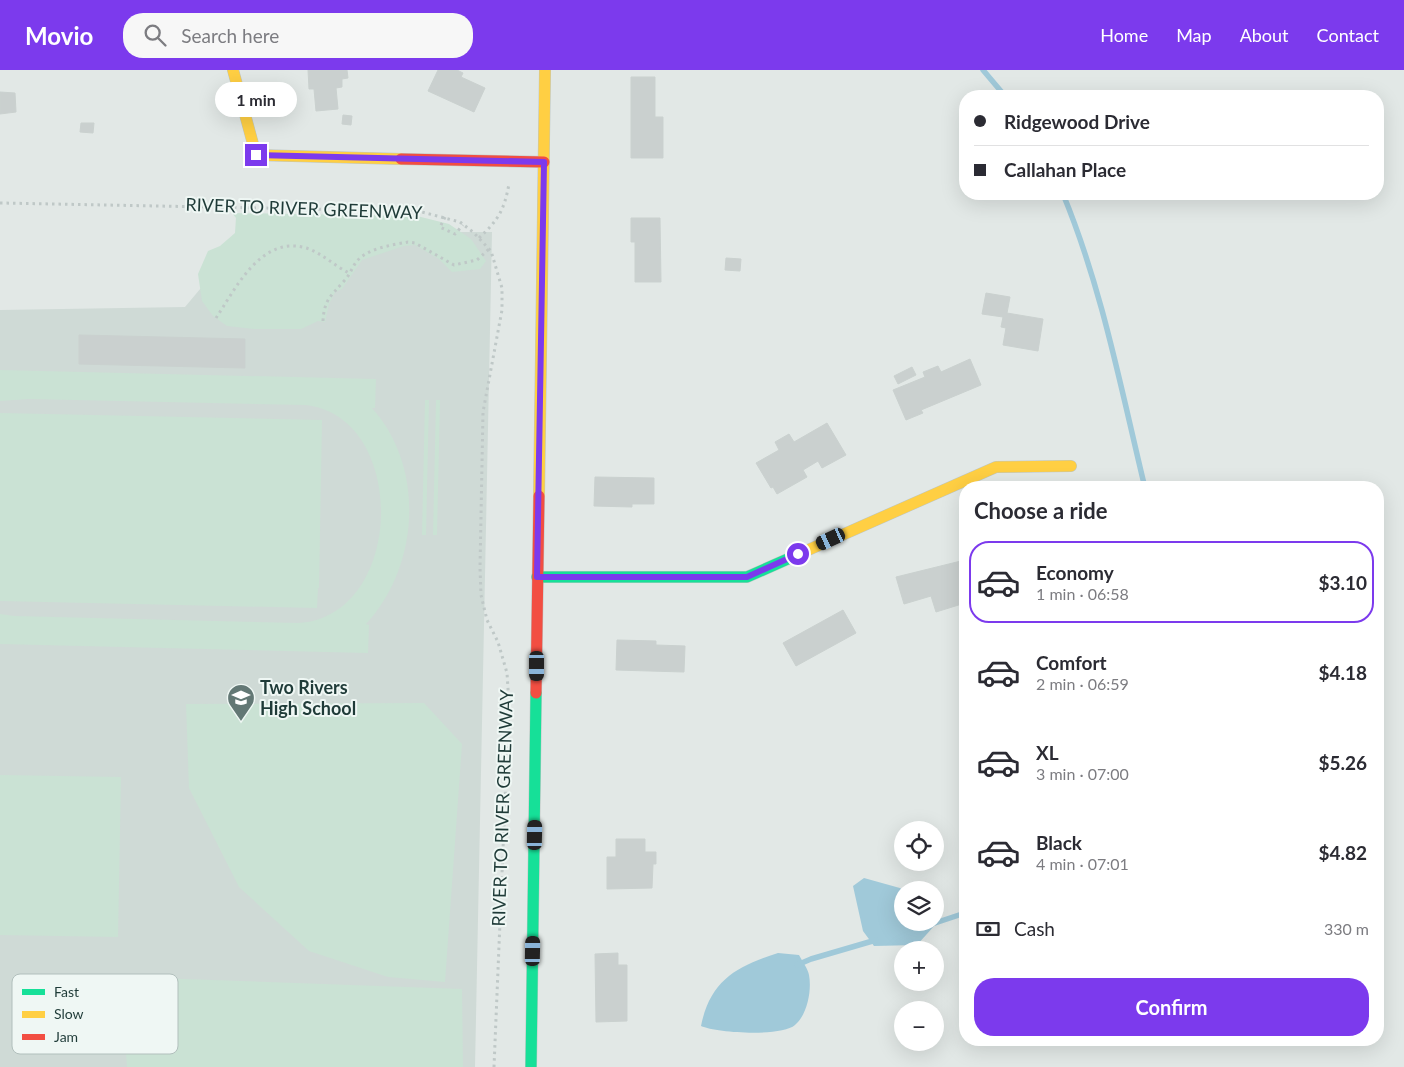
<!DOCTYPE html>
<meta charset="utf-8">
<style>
body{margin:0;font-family:Lato,sans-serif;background:#f7f7f7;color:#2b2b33;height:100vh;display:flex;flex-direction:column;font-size:19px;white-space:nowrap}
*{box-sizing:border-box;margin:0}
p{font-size:16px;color:#7c7c81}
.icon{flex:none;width:28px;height:28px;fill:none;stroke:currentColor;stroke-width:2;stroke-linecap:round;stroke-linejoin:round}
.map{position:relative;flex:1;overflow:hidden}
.drawer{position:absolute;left:959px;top:411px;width:425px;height:565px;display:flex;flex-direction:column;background:#fff;border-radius:20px;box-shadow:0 5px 20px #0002}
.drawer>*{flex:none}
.banner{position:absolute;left:959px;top:20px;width:425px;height:110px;border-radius:20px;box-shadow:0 5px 20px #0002;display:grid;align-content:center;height:110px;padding:0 15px;background:#fff}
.tools{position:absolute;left:894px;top:751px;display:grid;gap:10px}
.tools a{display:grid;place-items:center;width:50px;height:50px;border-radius:50%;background:#fff;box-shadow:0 5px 20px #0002;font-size:25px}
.end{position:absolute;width:22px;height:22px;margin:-11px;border:6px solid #7c3aed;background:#fff;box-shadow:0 0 0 2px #fff}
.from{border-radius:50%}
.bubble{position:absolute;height:35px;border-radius:18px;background:#fff;box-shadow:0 5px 20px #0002;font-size:16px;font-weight:700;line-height:35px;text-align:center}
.car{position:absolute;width:15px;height:30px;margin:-15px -8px;border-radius:6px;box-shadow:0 0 4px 1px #0007;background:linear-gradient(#222 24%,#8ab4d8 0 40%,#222 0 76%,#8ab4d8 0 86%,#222 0)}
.banner b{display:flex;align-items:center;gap:18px;height:48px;font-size:19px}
.banner b+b{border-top:1px solid #e1e1e2}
.banner i{width:12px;height:12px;background:#2b2b33}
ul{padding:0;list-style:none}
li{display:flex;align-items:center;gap:15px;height:82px;margin:0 10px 8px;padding:0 5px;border:2px solid transparent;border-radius:20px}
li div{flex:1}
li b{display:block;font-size:19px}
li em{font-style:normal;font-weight:700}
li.current{border-color:#7c3aed}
li>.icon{width:45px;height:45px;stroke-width:1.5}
h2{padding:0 15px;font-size:22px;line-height:60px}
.pay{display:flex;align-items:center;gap:12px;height:55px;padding:0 15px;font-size:19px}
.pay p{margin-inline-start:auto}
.action{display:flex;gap:10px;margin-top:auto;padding:10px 15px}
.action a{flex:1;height:58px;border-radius:20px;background:#7c3aed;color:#fff;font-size:20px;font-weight:700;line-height:58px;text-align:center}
header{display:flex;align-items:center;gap:30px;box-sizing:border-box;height:70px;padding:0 25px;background:#7c3aed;color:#fff}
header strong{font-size:24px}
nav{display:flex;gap:28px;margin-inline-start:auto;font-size:18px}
.search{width:350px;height:45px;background:#f7f7f7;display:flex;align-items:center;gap:12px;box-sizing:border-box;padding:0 18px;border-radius:20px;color:#7c7c81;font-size:19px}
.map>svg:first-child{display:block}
.built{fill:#cfdad6}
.green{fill:#cae2d4}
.water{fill:#a0c9d9}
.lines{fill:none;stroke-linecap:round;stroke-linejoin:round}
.stream{stroke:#a0c9d9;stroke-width:5.5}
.building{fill:#cad0cf;stroke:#cad1cf}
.fast-casing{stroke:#bdc6c3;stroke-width:12}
.slow-casing{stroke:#bdc6c3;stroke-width:12}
.jam-casing{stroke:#bdc6c3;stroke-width:12}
.path{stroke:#bfc8c7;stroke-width:3;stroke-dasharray:2.5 4;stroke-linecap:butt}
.fast{stroke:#16e098;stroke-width:11}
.slow{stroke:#ffcf43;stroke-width:11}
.jam{stroke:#f24e42;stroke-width:11}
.route{stroke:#7c3aed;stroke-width:6}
.labels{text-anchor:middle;stroke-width:4;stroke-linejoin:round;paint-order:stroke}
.street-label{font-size:18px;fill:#1f3b38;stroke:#eff7f4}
.poi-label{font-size:18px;font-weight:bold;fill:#1f3b38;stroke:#eff7f4;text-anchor:start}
.key{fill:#eff7f4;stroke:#b1bfbc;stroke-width:1}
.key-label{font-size:14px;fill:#1f3b38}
</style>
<header>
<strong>Movio</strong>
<div class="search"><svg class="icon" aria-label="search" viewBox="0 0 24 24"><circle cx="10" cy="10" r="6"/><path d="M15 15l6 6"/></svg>Search here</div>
<nav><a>Home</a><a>Map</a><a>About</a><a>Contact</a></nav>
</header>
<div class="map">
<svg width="1404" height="997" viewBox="0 0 1404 997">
<rect width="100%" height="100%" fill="#e2e8e6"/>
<path class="built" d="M 248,162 L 492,162 L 475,997 L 0,997 L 0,240 L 185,237 Z"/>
<path class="green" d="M 232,143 L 417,146 L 449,154 L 471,169 L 486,191 L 480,199 L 452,202 L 439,189 L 415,175 L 404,176 L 362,190 L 342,219 L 335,222 L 329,234 L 325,252 L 318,251 L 301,259 L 254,259 L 227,256 L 213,246 L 202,231 L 198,204 L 208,181 L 220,176 L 235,163 L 236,148 Z
M 0,300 L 376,309 L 375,338 L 372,338 C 426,398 419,497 366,554 L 369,555 L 368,583 L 0,574 L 0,544 L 14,546 L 298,553 C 405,548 410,346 305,335 L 29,329 L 0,331 Z
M 425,330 L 429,330 L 426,465 L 422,465 Z
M 436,330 L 440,330 L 437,465 L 433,465 Z
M 0,343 L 322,350 L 319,518 L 318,518 L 317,538 L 0,531 Z
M 424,633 L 462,674 L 445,912 L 388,907 L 309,881 L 239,817 L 189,718 L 186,634 Z
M 0,705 L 121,707 L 118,867 L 0,865 Z
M 155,908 L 462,919 L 463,997 L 127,997 L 122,934 Z"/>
<path class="water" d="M 864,808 L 907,820 L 902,820 L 902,852 L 934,853 L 935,855 L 917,875 L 874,876 L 863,861 L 853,816 Z
M 778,883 L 799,885 C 802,891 808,899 809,905 C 812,921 807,945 795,955 C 781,967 717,963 701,956 C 710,911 736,896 778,883 Z"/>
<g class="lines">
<path class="stream" d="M 983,0 L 1005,26
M 1063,124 C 1102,218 1121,319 1145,418
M 929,855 L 965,843
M 797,895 L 811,889 L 876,870"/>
</g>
<path class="building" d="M 308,0 L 347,0 L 348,8 L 342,9 L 342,17 L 336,18 L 338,39 L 316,41 L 314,19 L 309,19 Z
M 438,0 L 457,0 L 463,3 L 461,7 L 485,18 L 474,42 L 428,21 Z
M 631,7 L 655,7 L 655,47 L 663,47 L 663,88 L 631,88 Z
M 0,22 L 15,23 L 16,42 L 0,44 Z
M 343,45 L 352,46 L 351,55 L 342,54 Z
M 81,53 L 94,53 L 93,63 L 80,62 Z
M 631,148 L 660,148 L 661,212 L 635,212 L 635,172 L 631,172 Z
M 726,188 L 741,189 L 740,201 L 725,200 Z
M 986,223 L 1010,227 L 1007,243 L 1043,249 L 1038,281 L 1003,275 L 1006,258 L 1001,257 L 1003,247 L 982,244 Z
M 79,265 L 245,269 L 245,298 L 79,294 Z
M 970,289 L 981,315 L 921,340 L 923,343 L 906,350 L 893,320 L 925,307 L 923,302 L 938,296 L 941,302 Z
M 912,297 L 916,305 L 898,314 L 894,306 Z
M 827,353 L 846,385 L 822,398 L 818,391 L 803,400 L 807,407 L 777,424 L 773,417 L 771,418 L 756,393 L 779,380 L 775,372 L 789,364 L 794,372 Z
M 595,407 L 654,408 L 654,434 L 632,434 L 632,437 L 594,436 Z
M 965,490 L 965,533 L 936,542 L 931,526 L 904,534 L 896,507 Z
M 843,540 L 856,563 L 796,596 L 783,573 Z
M 617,570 L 656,571 L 656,575 L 685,576 L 684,602 L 616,600 Z
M 616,769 L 645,769 L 645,782 L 656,782 L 656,794 L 653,794 L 652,818 L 607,819 L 607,787 L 616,787 Z
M 618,883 L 618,895 L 627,895 L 627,951 L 596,952 L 595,884 Z"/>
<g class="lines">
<defs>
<path id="fast" d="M 537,507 L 747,507 L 799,484
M 531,997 L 536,623"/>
<path id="slow" d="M 233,0 L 256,85 L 401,89
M 539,426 L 545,0
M 799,484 L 996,397 L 1071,396"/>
<path id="jam" d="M 401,89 L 544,92
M 536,623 L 539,426"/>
</defs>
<use href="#fast" class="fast-casing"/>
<use href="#slow" class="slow-casing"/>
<use href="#jam" class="jam-casing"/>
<path class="path" d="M 0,133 L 418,141 L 460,152 L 473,162 L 491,181 L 502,218 L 502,240 L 483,342 L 480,498 L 481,525 L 487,550 L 498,572 L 507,603 L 509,634 L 494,997
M 445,147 L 440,157 L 455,164 L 463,155
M 479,168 C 498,150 504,141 509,114
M 216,248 C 236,218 261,165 306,178 C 320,182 335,196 349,203
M 323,251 C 324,229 332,225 344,211 C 350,205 352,197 357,191 C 368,178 392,175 408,172 L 415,173 L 454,195 L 477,190 L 489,179"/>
<use href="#fast" class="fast"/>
<use href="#slow" class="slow"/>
<use href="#jam" class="jam"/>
</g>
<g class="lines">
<path class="route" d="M 256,85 L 544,92 L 537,507 L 747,507 L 798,484"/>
</g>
<defs>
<symbol id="school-pin" viewBox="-11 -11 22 30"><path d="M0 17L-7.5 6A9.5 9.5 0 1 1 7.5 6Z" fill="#637875" stroke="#eff7f4"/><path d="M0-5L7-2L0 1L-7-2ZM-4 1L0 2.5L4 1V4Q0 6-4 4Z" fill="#fff"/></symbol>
</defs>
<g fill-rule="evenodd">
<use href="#school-pin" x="225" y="612" width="32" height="43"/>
</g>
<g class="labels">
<g class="street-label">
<text transform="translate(304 139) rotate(2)" y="6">RIVER TO RIVER GREENWAY</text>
<text transform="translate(503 738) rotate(-88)" y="6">RIVER TO RIVER GREENWAY</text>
</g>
<g class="poi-label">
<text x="260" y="624">Two Rivers<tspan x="260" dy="21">High School</tspan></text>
</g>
</g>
<rect x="12" y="904" width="166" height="80" rx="8" class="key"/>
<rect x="22" y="919" width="23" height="6" fill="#16e098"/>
<rect x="22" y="941" width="23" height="7" fill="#ffcf43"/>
<rect x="22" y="964" width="23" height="6" fill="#f24e42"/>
<g class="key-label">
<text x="54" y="927">Fast</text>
<text x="54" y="949">Slow</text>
<text x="54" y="972">Jam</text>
</g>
</svg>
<div class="tools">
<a><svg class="icon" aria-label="locate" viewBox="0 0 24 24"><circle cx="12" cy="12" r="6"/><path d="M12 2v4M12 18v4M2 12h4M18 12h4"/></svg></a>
<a><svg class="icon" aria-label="layers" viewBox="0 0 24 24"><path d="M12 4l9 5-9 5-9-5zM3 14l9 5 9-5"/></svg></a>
<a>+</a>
<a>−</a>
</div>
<i class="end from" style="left:798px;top:484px"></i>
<i class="end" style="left:256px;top:85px"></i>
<div class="bubble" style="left:215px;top:12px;width:82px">1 min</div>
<i class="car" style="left:831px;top:469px;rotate:245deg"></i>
<i class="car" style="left:537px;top:596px;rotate:180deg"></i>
<i class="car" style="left:535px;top:765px;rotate:1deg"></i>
<i class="car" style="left:533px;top:881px;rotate:1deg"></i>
<div class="banner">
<b><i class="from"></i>Ridgewood Drive</b>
<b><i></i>Callahan Place</b>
</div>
<section class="drawer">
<h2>Choose a ride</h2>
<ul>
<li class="current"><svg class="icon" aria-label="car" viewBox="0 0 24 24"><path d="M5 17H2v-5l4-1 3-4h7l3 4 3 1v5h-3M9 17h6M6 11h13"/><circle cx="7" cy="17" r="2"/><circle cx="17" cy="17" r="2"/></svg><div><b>Economy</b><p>1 min · 06:58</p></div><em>$3.10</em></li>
<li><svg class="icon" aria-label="car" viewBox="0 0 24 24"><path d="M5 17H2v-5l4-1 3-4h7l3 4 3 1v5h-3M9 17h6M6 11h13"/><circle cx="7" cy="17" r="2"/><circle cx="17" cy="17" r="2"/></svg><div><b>Comfort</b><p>2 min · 06:59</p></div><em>$4.18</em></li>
<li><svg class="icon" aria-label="car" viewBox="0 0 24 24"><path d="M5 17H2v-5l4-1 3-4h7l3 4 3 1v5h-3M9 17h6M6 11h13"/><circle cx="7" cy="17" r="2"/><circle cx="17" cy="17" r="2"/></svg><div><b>XL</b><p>3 min · 07:00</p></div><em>$5.26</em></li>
<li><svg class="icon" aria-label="car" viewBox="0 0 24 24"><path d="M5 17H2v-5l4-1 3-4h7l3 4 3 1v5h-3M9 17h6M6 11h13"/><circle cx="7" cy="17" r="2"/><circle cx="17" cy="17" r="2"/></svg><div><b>Black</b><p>4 min · 07:01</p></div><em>$4.82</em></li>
</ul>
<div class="pay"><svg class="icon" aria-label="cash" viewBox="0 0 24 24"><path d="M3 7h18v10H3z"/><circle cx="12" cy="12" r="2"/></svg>Cash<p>330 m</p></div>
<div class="action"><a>Confirm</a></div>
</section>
</div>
